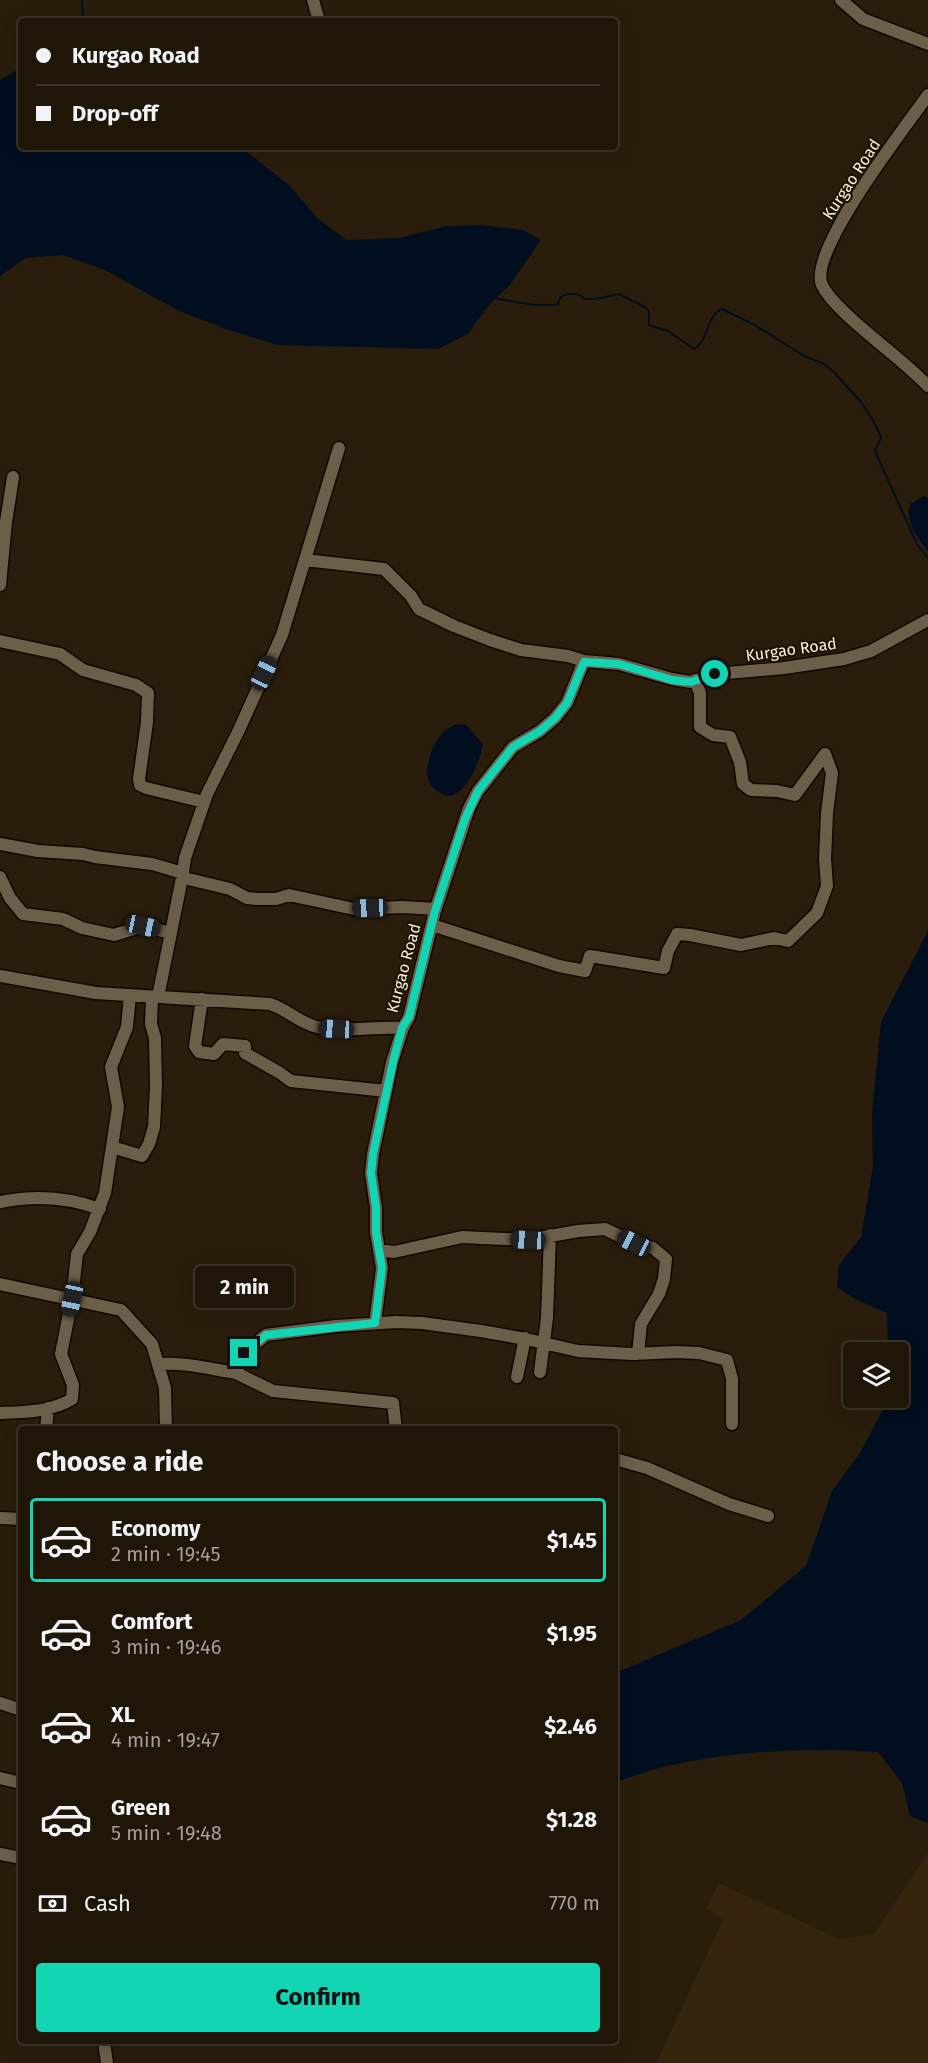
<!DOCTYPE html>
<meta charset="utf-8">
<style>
body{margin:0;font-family:"Fira Sans",sans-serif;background:#281f12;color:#f1f3f6;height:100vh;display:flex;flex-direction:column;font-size:22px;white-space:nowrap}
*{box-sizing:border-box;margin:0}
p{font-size:20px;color:#a29f9c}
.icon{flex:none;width:33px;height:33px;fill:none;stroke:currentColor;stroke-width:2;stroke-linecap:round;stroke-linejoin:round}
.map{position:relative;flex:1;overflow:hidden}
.details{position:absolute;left:18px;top:1426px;width:600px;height:618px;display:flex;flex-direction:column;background:#201608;border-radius:6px;box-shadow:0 3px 15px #0003,0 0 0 2px #3d3529}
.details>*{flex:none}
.banner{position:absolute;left:18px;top:18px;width:600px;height:132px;border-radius:6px;box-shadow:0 3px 15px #0003,0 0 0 2px #3d3529;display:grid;align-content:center;height:132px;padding:0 18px;background:#201608}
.fabs{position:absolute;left:843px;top:1342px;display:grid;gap:12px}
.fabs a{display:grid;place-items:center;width:66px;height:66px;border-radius:6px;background:#201608;box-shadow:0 3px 15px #0003,0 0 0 2px #3d3529;font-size:30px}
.end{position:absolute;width:27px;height:27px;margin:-14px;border:8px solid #12d5b4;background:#111;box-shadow:0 0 0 3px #111}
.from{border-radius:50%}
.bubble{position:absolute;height:42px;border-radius:6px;background:#201608;box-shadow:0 3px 15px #0003,0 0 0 2px #3d3529;font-size:20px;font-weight:700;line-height:42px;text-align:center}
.car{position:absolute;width:18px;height:36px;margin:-18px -9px;border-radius:8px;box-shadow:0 0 4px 2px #0007;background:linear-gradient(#222 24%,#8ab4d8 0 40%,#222 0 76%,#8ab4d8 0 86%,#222 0)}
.banner b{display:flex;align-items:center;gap:21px;height:57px;font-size:22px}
.banner b+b{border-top:2px solid #3d3529}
.banner i{width:15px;height:15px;background:#f1f3f6}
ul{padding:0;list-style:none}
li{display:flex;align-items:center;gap:18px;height:84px;margin:0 12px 9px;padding:0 6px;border:3px solid transparent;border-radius:6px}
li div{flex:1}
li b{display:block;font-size:22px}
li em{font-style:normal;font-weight:700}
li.current{border-color:#12d5b4}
li>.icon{width:54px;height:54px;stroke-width:1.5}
h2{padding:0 18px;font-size:27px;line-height:72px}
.pay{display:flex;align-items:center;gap:15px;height:66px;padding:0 18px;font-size:22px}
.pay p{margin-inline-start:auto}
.cta{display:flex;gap:12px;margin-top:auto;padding:12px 18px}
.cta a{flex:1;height:69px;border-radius:6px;background:#12d5b4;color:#111;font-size:24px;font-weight:700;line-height:69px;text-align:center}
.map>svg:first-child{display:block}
.built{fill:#35250c}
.water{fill:#000e1f}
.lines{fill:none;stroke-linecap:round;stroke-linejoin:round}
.stream{stroke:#000e1f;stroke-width:2}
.minor-casing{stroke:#120700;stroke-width:15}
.minor{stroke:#6d5e4a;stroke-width:12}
.route{stroke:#12d5b4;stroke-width:8}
.labels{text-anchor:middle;stroke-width:4.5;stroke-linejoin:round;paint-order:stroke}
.street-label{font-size:16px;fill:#f6eee2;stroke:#201403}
</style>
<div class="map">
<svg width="928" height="2063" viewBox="0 0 928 2063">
<rect width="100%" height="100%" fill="#2a1d0b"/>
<path class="built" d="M 928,1853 L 928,2063 L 656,2063 L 723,1920 L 706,1908 L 719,1883 L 839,1939 L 874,1934 Z"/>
<path class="water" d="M 21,68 L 21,147 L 241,147 L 290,186 L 317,218 L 346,240 L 399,238 L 447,226 L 481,225 L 523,230 L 541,240 L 509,286 L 489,305 L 468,334 L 438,349 L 277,345 L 223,328 L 177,310 L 105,270 L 63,255 L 26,258 L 0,276 L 0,80 Z
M 924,496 L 928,498 L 928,551 C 917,538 905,522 910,504 Z
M 458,724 L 466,725 L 483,744 C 480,760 469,788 453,795 C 448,797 444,795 440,793 C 423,783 426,769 431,753 C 435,740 445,727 458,724 Z
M 928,931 L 928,1823 L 910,1816 L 902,1783 L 878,1752 C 807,1747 733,1751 663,1767 C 647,1771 631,1777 615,1782 L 615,1673 L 741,1620 L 806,1566 L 832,1491 L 860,1453 L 889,1398 L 898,1398 L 898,1353 L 888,1353 L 887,1313 L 855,1299 L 837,1287 L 839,1265 L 861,1237 L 873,1167 L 872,1113 L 881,1022 Z"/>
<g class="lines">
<path class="stream" d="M 82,0 L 83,21
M 493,298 C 515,301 536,308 558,304 L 560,298 L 566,294 L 578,294 L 585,299 L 596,299 L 619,294 L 645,307 L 649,312 L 649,325 L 668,331 L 694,349 C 709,340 706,316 722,309 L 755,325 L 804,356 L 824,364 L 834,372 L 860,401 L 874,422 L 881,437 L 875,451 L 878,458 L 917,544 L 928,558"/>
<defs>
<path id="minor" d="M 313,0 L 319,21
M 841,0 L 863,19 L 928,44
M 928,95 C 907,125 807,252 822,285 C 827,296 837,305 845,313 C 872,339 903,360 928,386
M 339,448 L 282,635 L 238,732 L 207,794 L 185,858 L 183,873 L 184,878 L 230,889 L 247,898 L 257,899 L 276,899 L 289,895 L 354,909 L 403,907 L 436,909
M 305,560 L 384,569 L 411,596 L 419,609 L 454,626 L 490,640 L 521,650 L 568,656 L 584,661
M 0,585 L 6,522 L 13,477
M 0,641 L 60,654 L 83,670 L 136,685 L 148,693 L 147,722 L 139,779 L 140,785 L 146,788 L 204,802
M 0,844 L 38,851 L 83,854 L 95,857 L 152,864 L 183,873 L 158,997
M 0,877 L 10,898 L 23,914 L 63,919 L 82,928 L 114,935 L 143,926 L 170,933
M 432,925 L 559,966 L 585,971 L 590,956 L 664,968 L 668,951 L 677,934 L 690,935 L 741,945 L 774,938 L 788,941 L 817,913 L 827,886 L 825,859 L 827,813 L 832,773 L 825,754 L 795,795 L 777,791 L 751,790 L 743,784 L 740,762 L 730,737 L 713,735 L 700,727 L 700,693 L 695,680
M 0,976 L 96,993 L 270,1004 C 287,1009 299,1023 317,1027 C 340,1033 377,1026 403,1028
M 202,999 L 195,1046 L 199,1052 L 214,1054 L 223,1044 L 245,1046 L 245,1053 L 280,1073 L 291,1081 L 386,1091
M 112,1147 L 142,1156 L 149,1144 L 154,1127 L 156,1086 L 155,1038 L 151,1024 L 152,997
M 0,1202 C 34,1195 68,1197 100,1209
M 379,1250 L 394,1252 L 462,1237 L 528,1240 L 578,1231 L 605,1229 L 634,1243 L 653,1248 L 666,1259 L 664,1279 L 659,1294 L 641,1324 L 638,1354
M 0,1284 L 121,1310 L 152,1344 L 165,1388 L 166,1430
M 375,1323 L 382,1268 L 376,1232 L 376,1208 L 371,1173 L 373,1154 L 392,1062 L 403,1028 L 409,1017 L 435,911 L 469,808 L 478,791 L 513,747 L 540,731 L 555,718 L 567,703 L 584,661 L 619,664 L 672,679 L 691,682 L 715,674 L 784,668 L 844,659 L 871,651 L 928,620
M 158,1364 C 185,1362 210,1369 236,1373 L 244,1353 L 266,1335 L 336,1326 L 396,1322 L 422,1323 L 481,1331 L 526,1339 L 578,1351 L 632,1354 L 676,1352 L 699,1353 L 727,1360 L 732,1379 L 732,1424
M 540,1372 L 547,1318 L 550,1235
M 236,1373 L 273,1391 L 393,1403 L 396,1430
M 517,1377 L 525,1338
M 0,1413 C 24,1412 51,1412 72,1399 L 73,1385 L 61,1354 L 72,1299 L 77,1254 L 90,1232 L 105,1193 L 118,1107 L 111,1067 L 127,1027 L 130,995
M 46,1430 L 48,1408
M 615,1459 L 647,1468 L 729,1504 L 768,1516
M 0,1518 L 21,1519
M 0,1703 L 21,1710
M 0,1778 L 21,1783
M 0,1854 L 21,1858
M 104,2042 L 107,2063"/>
</defs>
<use href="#minor" class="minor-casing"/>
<use href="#minor" class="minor"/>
</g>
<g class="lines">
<path class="route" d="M 244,1353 L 266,1335 L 375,1323 L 382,1268 L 376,1232 L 376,1208 L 371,1173 L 373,1154 L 393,1062 L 402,1028 L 409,1017 L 435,911 L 465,819 L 478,791 L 513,747 L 540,731 L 555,718 L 567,703 L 584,662 L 619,664 L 672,680 L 691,682 L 715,674"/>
</g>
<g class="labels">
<g class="street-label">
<text transform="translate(851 179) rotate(-57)" y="6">Kurgao Road</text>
<text transform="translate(791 649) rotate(-8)" y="6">Kurgao Road</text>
<text transform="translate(403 968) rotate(-75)" y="6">Kurgao Road</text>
</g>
</g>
</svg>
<div class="fabs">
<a><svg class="icon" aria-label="layers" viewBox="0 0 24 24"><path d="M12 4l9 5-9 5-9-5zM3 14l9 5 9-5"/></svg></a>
</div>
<i class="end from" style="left:715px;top:674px"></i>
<i class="end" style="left:244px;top:1353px"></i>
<div class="bubble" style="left:195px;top:1266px;width:99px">2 min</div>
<i class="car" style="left:264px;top:673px;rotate:25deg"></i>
<i class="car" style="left:370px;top:908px;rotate:268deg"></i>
<i class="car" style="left:143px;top:926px;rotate:102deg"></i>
<i class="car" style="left:336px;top:1029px;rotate:273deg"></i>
<i class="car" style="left:528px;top:1240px;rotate:273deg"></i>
<i class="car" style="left:634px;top:1243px;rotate:296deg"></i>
<i class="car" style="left:72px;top:1299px;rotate:192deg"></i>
<div class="banner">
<b><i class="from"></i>Kurgao Road</b>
<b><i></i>Drop-off</b>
</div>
<section class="details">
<h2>Choose a ride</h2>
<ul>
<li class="current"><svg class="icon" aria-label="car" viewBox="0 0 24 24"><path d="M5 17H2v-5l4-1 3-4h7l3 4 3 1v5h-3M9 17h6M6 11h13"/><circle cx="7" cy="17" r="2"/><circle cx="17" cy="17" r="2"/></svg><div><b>Economy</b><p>2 min · 19:45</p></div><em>$1.45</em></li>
<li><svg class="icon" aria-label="car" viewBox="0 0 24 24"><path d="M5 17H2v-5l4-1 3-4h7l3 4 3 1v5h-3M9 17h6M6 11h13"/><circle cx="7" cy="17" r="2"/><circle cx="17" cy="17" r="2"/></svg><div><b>Comfort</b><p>3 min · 19:46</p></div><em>$1.95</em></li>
<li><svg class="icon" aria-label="car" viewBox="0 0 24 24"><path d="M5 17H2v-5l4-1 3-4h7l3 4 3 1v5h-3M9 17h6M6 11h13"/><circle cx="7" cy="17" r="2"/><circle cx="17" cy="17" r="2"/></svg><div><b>XL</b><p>4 min · 19:47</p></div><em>$2.46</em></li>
<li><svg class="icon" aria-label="car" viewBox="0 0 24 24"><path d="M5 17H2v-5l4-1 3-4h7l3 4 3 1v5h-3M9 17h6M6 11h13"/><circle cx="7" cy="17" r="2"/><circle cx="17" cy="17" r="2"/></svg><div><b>Green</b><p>5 min · 19:48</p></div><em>$1.28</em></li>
</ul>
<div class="pay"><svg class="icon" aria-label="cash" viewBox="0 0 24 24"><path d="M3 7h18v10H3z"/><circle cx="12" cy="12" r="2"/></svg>Cash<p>770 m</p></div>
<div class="cta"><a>Confirm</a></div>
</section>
</div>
